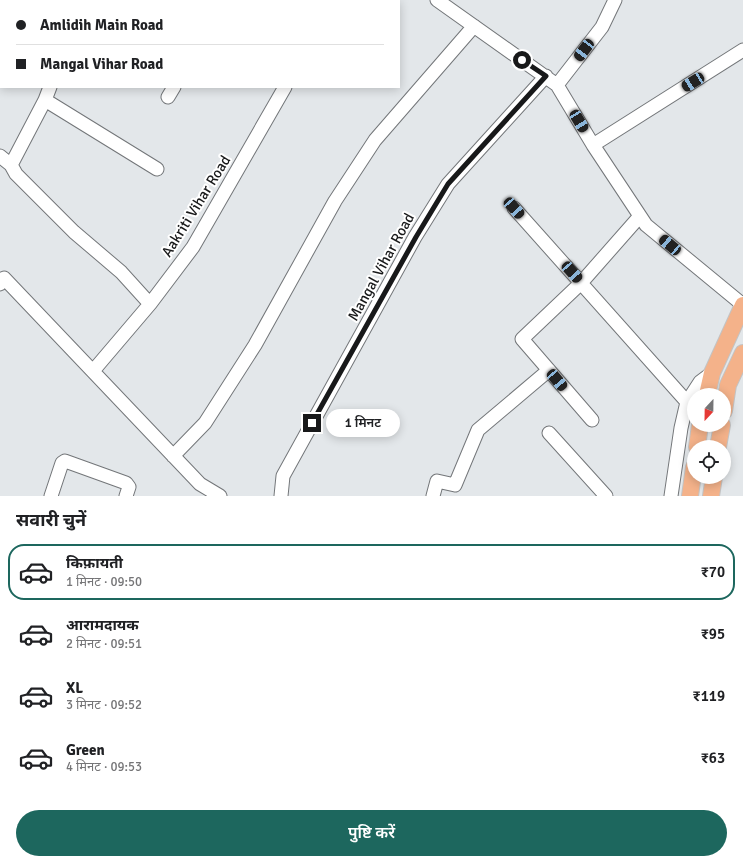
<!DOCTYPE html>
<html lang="hi">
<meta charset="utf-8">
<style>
body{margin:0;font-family:Signika,"Noto Sans Devanagari",sans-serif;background:#f6f6f6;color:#202124;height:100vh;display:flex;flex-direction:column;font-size:15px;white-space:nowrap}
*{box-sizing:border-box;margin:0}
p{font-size:13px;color:#757577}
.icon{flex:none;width:22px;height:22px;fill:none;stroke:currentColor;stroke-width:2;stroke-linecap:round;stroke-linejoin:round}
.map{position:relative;height:496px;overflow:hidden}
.details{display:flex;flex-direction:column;background:#fff;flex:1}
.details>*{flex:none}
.top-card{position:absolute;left:0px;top:0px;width:400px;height:88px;box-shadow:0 2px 10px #0003;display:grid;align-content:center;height:88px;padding:0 16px;background:#fff}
.needle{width:26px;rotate:202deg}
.controls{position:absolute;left:687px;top:388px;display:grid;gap:8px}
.controls a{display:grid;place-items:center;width:44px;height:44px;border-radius:50%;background:#fff;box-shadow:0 2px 10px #0003;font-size:20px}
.end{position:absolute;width:18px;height:18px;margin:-9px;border:5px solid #18191a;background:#fff;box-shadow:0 0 0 2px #fff}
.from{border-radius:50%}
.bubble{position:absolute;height:28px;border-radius:14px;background:#fff;box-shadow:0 2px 10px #0003;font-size:13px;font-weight:600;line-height:28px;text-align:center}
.car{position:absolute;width:12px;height:24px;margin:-12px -6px;border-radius:5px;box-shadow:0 0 3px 1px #0007;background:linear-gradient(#222 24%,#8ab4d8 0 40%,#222 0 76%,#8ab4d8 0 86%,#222 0)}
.top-card b{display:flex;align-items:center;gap:14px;height:38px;font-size:15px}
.top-card b+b{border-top:1px solid #e0e0e0}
.top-card i{width:10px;height:10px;background:#202124}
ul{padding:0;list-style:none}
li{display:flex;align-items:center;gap:12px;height:56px;margin:0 8px 6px;padding:0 8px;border:2px solid transparent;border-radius:16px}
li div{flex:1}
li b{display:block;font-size:15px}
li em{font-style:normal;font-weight:600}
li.on{border-color:#1d675e}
li>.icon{width:36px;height:36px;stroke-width:1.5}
h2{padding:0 16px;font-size:18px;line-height:48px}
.primary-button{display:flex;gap:8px;margin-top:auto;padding:8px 16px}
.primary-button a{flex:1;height:46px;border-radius:24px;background:#1d675e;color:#fff;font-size:16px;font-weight:600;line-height:46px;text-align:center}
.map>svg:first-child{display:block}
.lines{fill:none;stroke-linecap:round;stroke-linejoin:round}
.minor-casing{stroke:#737679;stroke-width:15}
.major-casing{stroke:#c3c3c3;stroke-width:18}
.minor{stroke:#fff;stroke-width:13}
.major{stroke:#f4b28a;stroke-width:16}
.route{stroke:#18191a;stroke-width:5}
.labels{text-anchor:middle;stroke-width:4;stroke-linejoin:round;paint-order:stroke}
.street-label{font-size:15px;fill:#18191a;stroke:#fff}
</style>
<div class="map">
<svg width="743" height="496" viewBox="0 0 743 496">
<rect width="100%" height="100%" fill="#e3e7ea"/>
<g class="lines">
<defs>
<path id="minor" d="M 185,0 L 187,1
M 437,0 L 557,85 L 593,145 L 646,225 L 743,305
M 91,1 L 91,0
M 387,1 L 388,0
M 0,27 L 1,28
M 557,85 L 602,27 L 615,0
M 168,97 L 174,87
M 45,100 L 157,169
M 593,145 L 743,50
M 0,156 L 11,165 L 16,174 L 74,232 L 121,272 L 150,304
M 11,165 L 45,100 L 50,87
M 514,208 L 687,402
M 0,284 L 4,278 L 200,484 L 220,496
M 93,371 L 150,304 L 193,247 L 285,87
M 592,420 L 522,339 L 581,283 L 640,216
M 549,433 L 606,496
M 173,456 L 205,423 L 255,345 L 335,201 L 375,140 L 474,26
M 51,496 L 62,463 L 65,461 L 126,483 L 129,487 L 126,496
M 281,496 L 283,476 L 415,237 L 448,184 L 546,76
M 433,496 L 437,481 L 455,485 L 478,430 L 549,370
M 671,496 L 681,428 L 687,402 L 700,382 L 712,373"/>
<path id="major" d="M 707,395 L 712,373 L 743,305
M 724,411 L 728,385 L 743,353
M 697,447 L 700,425
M 718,447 L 722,425
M 690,496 L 694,467
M 711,496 L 714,477"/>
</defs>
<use href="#minor" class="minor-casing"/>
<use href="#major" class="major-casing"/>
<use href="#minor" class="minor"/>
<use href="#major" class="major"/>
</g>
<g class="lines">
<path class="route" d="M 312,423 L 416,237 L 448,184 L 546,76 L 522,60"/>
</g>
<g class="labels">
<g class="street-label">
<text transform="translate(196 206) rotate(-58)" y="5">Aakriti Vihar Road</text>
<text transform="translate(381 267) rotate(-61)" y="5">Mangal Vihar Road</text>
</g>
</g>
</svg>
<div class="controls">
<a><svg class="needle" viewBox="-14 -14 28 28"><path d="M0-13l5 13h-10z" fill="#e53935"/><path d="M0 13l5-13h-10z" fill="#757577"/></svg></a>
<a><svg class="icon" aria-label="locate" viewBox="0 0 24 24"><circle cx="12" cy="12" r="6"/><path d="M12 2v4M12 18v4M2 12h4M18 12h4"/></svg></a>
</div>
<i class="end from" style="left:522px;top:60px"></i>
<i class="end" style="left:312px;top:423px"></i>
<div class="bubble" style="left:326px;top:409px;width:74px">1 मिनट</div>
<i class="car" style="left:584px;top:50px;rotate:217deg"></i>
<i class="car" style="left:693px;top:82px;rotate:238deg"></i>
<i class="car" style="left:579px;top:121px;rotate:149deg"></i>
<i class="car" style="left:514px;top:208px;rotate:138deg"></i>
<i class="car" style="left:670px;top:245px;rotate:310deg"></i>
<i class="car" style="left:572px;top:272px;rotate:138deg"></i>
<i class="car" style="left:557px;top:380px;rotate:140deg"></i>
<div class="top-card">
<b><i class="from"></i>Amlidih Main Road</b>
<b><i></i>Mangal Vihar Road</b>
</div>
</div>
<section class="details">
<h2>सवारी चुनें</h2>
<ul>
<li class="on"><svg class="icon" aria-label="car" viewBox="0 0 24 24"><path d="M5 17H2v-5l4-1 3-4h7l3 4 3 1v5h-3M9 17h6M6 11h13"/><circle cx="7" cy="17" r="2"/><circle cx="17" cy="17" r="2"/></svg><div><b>किफ़ायती</b><p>1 मिनट · 09:50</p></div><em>₹70</em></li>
<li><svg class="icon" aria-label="car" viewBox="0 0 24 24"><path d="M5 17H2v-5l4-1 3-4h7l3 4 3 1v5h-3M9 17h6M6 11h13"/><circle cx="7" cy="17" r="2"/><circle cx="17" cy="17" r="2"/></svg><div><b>आरामदायक</b><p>2 मिनट · 09:51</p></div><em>₹95</em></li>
<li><svg class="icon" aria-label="car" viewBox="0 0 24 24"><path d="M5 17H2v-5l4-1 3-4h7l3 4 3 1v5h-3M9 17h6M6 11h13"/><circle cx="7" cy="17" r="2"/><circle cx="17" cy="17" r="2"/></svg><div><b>XL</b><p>3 मिनट · 09:52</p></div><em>₹119</em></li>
<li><svg class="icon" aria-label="car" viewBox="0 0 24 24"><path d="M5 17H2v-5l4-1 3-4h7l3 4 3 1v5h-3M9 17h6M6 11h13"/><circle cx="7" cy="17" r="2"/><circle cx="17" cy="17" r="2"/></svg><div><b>Green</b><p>4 मिनट · 09:53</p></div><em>₹63</em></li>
</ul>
<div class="primary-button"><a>पुष्टि करें</a></div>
</section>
